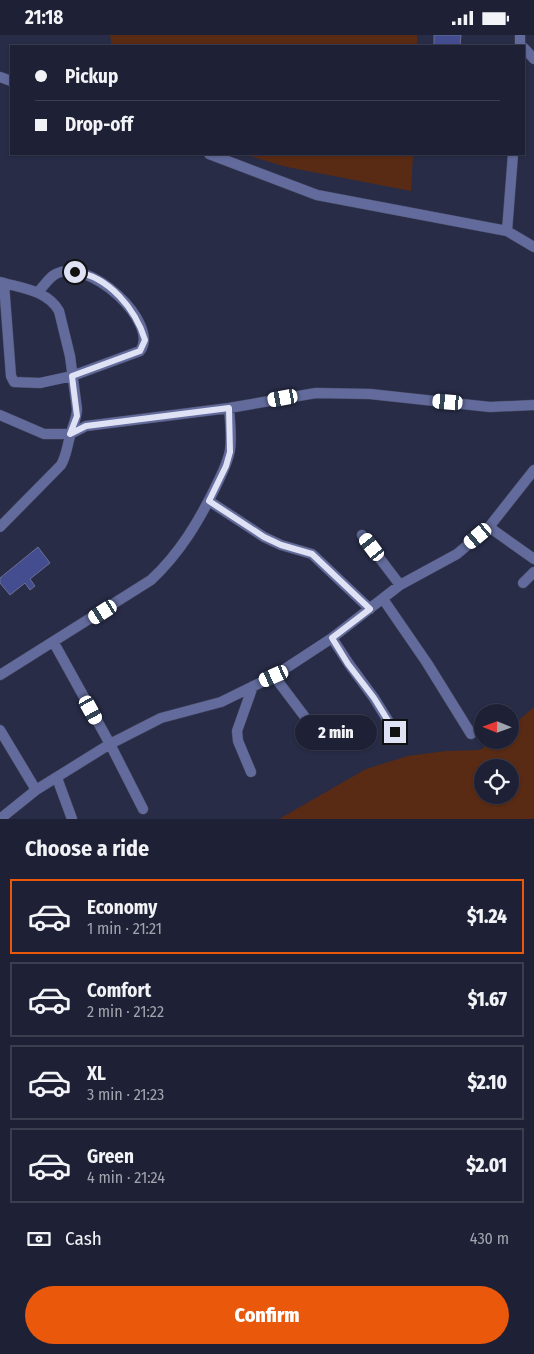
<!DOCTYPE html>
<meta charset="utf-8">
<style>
body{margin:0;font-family:"Fira Sans Condensed",sans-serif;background:#26293d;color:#f1f3f6;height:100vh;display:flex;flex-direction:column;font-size:19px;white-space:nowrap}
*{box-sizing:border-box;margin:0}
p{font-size:16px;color:#a1a3ad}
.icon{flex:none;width:28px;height:28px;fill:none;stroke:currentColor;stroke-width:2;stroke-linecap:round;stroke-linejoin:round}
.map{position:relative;height:784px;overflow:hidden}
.details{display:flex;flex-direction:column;background:#1e2135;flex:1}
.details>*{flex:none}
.guide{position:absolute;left:10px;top:10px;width:515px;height:110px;border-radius:0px;box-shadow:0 1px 4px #0004,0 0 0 1px #3c3e50;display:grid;align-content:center;height:110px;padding:0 25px;background:#1e2135}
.needle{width:32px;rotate:271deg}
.buttons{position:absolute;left:474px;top:669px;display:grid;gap:10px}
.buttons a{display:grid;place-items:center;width:45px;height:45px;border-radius:50%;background:#1e2135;box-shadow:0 1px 4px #0004,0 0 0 1px #3c3e50;font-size:25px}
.end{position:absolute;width:22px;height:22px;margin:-11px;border:6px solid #dee2f4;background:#111;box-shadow:0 0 0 2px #111}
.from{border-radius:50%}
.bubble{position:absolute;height:35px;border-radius:18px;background:#1e2135;box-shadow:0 1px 4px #0004,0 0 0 1px #3c3e50;font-size:16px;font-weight:800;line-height:35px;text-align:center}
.car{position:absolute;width:15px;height:30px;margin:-15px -8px;border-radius:6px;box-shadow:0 0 4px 1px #0007;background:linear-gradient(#fff 24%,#345 0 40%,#fff 0 76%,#345 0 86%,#fff 0)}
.guide b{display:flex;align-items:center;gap:18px;height:48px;font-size:19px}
.guide b+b{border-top:1px solid #3c3e50}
.guide i{width:12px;height:12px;background:#f1f3f6}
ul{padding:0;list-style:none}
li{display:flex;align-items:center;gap:15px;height:75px;margin:0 10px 8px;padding:0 15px;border:2px solid #3c3e50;border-radius:0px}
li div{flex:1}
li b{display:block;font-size:19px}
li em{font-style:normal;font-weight:800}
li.active{border-color:#ea580c}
li>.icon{width:45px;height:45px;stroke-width:1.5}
h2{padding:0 25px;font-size:22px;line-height:60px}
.pay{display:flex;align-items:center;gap:12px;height:55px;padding:0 25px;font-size:19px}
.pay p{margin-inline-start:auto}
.primary-button{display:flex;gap:10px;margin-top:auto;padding:10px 25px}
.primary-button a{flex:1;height:58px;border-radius:30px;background:#ea580c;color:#fff;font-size:20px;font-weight:800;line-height:58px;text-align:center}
.status{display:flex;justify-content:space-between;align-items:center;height:35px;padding:0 25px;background:#1e2135;direction:ltr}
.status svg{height:14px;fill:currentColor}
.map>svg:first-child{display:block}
.green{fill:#5a2b14;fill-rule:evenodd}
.building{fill:#454d91;stroke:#696f8e}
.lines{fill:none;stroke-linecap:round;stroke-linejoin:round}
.minor-casing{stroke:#454963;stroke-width:11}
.minor{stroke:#626b9b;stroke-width:10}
.route{stroke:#dee2f4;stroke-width:6}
</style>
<div class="status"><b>21:18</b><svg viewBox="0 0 49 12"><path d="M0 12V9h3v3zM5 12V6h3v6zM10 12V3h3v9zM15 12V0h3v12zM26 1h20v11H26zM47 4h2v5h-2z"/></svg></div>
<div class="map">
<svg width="534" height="784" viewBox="0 0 534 784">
<rect width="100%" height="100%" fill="#282c47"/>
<path class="green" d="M 110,0 L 417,0 L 417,11 L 112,11 Z
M 243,119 L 413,119 L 411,156 L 287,132 Z
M 534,672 L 534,784 L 279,784 L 366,734 L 408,721 L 446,716 L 480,715 L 494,705 L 510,705 L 510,693 ZM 510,732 L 510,760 L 482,760 L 482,732 Z"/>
<path class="building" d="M 434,0 L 461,0 L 460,11 L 434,11 Z
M 38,512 L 50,528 L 30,544 L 35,551 L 30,555 L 25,548 L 10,560 L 0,548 L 0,543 Z"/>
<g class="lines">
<defs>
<path id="minor" d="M 520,11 L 520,0
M 524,13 L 534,24
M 0,42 L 11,46
M 209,119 L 317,160 L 507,196 L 534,212
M 507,196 L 513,119
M 0,247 C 21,253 47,255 59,276 L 70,321 L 77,374 C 77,383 73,389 71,398 C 67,410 67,420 61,430 L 0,492
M 4,249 L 11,341 L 14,347 L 40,348 L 72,341 L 140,316 C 161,289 88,219 54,240 C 48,244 43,252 38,257
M 0,380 L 44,399 L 70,399 L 86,391 L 229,373 L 316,358 L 370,359 L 490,372 L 534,370
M 209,466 L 264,502 L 281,510 L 312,519 L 370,574
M 489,492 L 534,524
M 362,500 L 400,550
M 523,548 L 534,537
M 383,564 L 427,628 L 471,699
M 332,603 L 349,629 L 374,663 L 395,697
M 54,608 L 110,709 L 143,774
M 0,640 L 151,545 C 180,518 199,486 216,451 C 221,440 228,428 230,415 C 232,401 230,387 229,373
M 274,641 L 311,690
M 0,695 L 36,755
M 251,737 L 238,706 L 237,696 L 253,651
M 57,743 L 72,784
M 0,784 L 36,755 L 110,709 L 161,683 L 221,667 L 274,641 L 332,603 L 400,550 L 457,519 L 489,492 L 534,435"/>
</defs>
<use href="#minor" class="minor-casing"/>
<use href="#minor" class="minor"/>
</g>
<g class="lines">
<path class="route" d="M 75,237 C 109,241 136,275 145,305 L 140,316 L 72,341 L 77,381 L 70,399 L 86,391 L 229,373 L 230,417 L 226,431 L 209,466 L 264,502 L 281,510 L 312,519 L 370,574 L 332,603 L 348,629 L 374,663 L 395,697"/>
</g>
</svg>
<div class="buttons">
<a><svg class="needle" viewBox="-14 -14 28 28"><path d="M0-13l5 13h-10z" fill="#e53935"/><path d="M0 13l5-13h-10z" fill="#a1a3ad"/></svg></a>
<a><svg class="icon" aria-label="locate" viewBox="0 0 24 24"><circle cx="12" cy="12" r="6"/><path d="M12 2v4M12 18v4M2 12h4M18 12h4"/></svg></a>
</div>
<i class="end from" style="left:75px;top:237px"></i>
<i class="end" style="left:395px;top:697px"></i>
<div class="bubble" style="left:295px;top:680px;width:82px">2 min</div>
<i class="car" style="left:283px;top:363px;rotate:260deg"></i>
<i class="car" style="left:448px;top:367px;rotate:275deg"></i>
<i class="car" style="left:478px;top:501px;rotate:230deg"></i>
<i class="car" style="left:372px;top:512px;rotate:323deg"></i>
<i class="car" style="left:103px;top:577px;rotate:237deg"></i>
<i class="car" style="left:274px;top:641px;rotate:246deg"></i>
<i class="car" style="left:91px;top:675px;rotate:151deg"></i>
<div class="guide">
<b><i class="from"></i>Pickup</b>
<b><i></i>Drop-off</b>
</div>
</div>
<section class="details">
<h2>Choose a ride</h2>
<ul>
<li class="active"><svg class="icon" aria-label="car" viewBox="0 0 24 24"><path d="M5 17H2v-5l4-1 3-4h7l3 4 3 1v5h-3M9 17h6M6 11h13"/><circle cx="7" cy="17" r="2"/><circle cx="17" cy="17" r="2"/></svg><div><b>Economy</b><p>1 min · 21:21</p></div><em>$1.24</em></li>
<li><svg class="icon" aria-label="car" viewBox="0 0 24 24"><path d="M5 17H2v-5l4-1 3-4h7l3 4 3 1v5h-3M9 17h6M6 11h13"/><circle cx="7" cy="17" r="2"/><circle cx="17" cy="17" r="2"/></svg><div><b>Comfort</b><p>2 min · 21:22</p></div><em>$1.67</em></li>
<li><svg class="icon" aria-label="car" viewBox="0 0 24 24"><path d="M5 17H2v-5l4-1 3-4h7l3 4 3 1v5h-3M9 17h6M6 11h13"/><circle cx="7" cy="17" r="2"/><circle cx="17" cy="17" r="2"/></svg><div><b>XL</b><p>3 min · 21:23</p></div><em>$2.10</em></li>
<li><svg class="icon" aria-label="car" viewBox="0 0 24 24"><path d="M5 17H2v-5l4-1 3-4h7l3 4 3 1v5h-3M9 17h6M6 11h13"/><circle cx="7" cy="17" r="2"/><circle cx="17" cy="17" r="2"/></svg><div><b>Green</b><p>4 min · 21:24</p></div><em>$2.01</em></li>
</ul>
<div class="pay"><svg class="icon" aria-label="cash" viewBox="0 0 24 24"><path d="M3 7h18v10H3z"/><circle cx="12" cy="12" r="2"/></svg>Cash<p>430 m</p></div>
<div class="primary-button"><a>Confirm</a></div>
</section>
